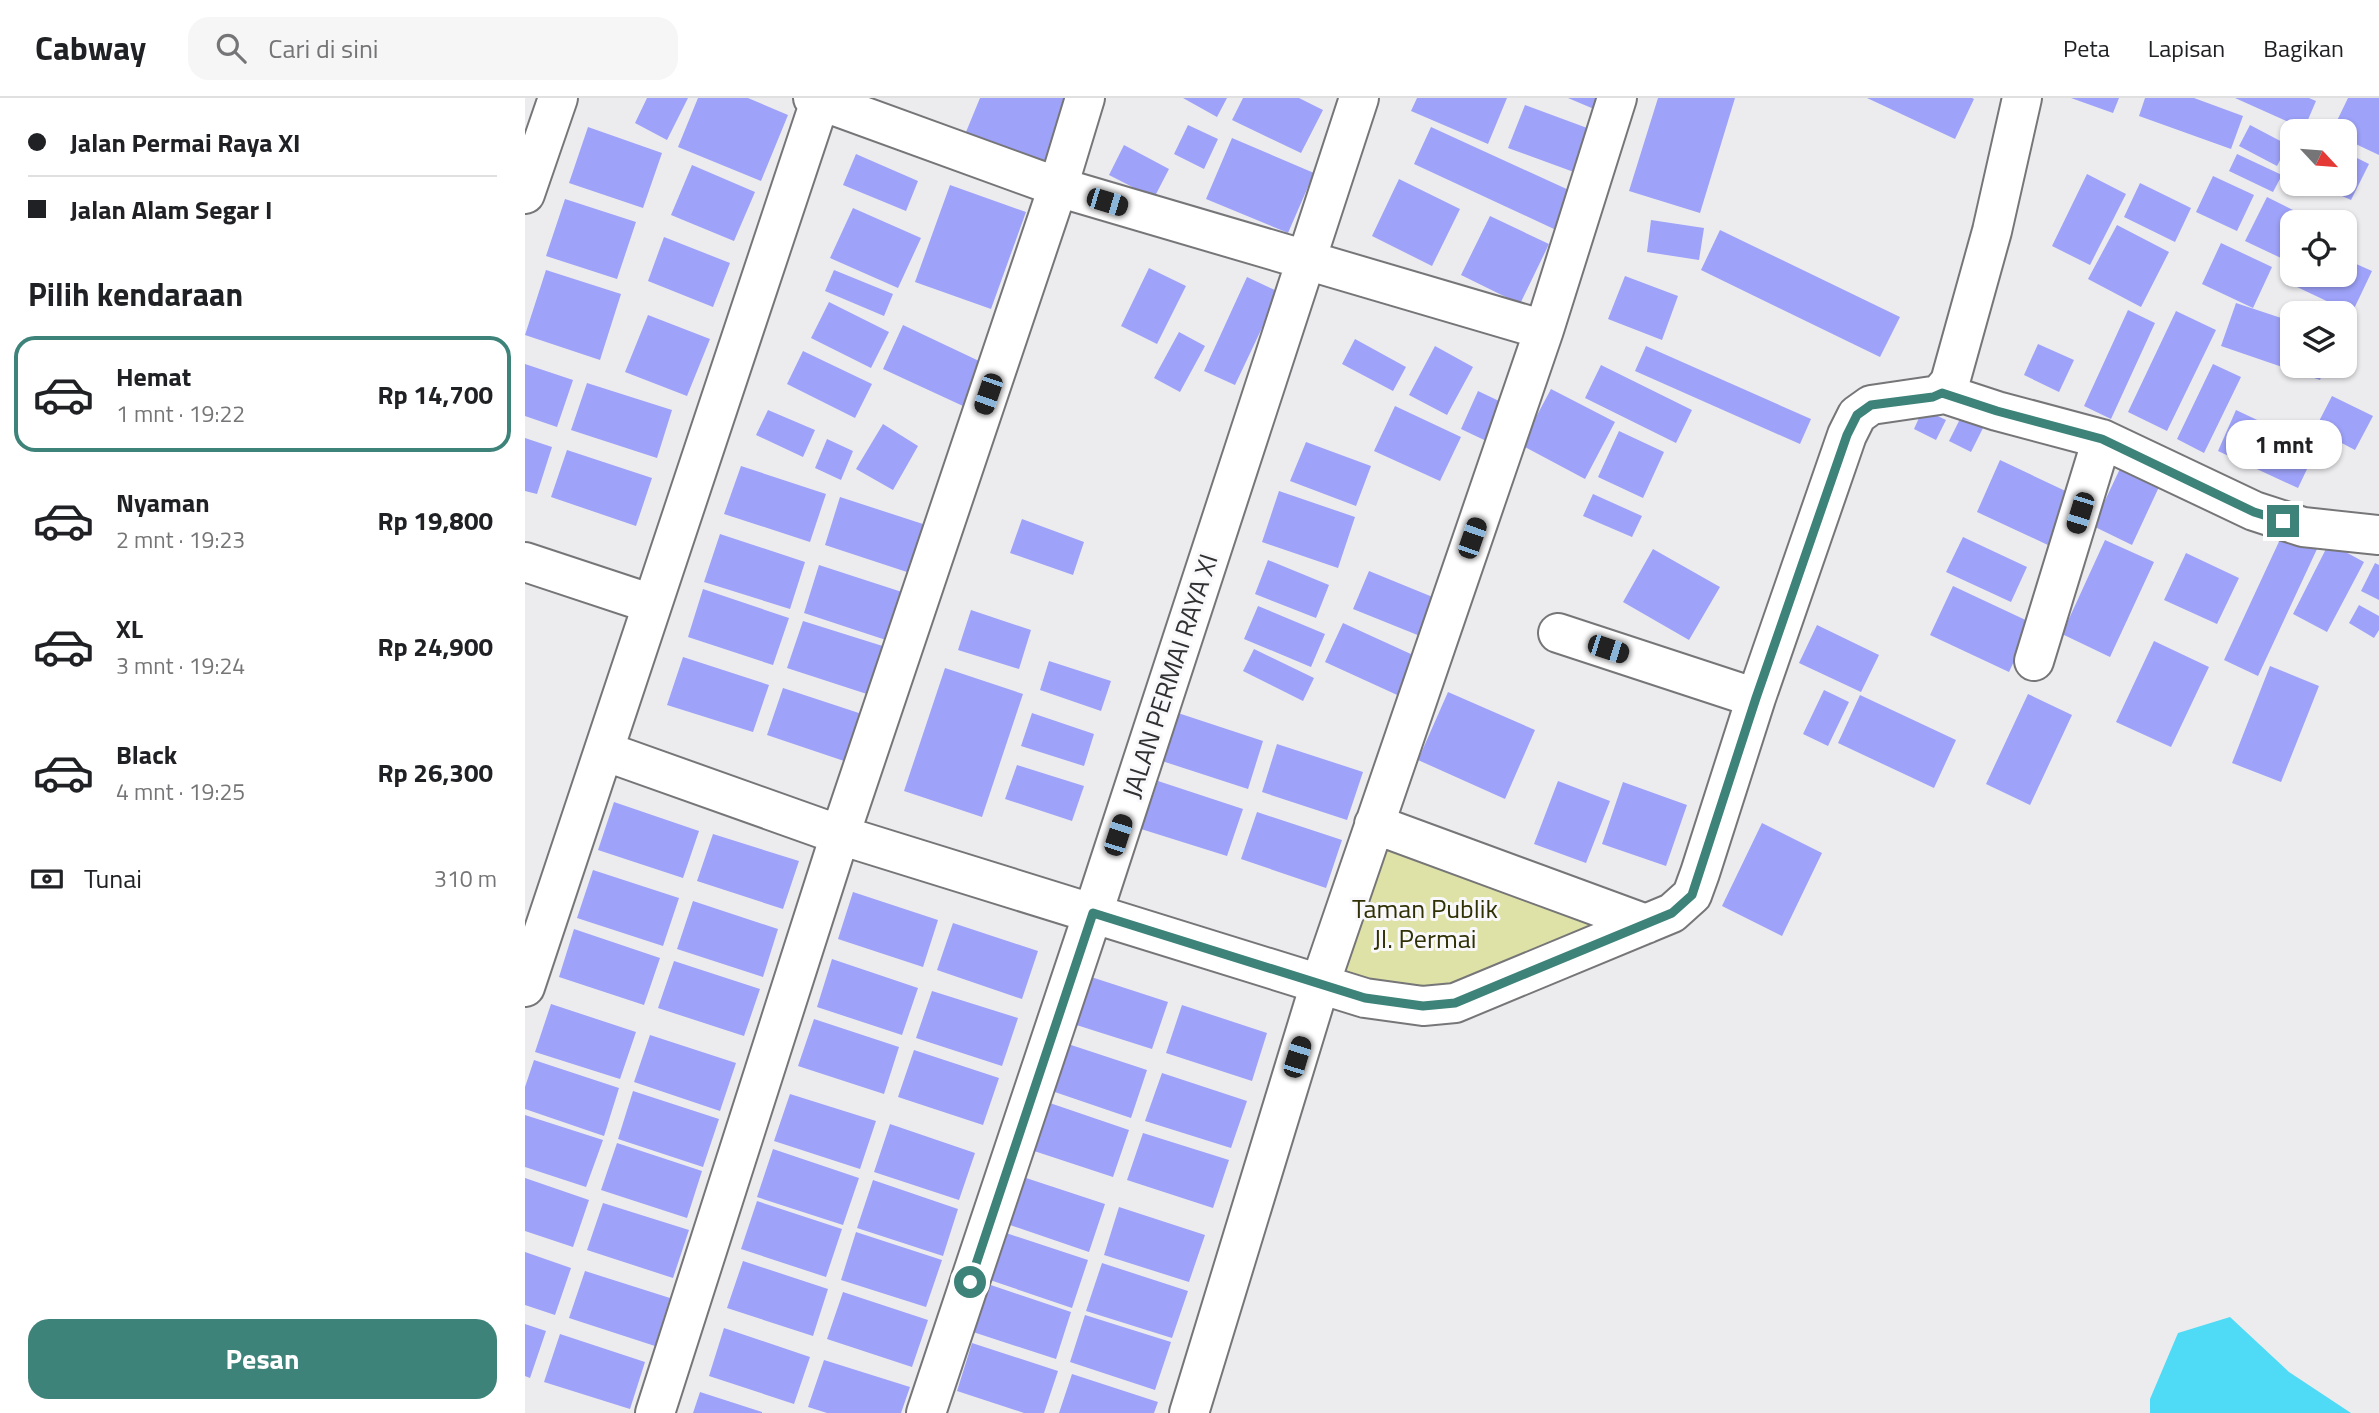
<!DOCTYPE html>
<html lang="id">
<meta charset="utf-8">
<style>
body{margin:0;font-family:"Titillium Web",sans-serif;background:#f6f6f6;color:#202124;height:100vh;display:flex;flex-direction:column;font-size:26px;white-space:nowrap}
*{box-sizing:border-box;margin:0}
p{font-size:23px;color:#757577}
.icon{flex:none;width:38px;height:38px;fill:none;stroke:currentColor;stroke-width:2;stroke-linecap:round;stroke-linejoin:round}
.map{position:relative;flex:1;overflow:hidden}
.side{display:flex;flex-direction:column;background:#fff;width:525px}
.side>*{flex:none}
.top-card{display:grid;align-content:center;height:154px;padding:0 28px;background:#fff}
.needle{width:46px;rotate:116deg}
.controls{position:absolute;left:1755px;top:21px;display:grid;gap:14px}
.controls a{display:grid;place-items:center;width:77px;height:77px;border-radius:14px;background:#fff;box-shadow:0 2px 5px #0004;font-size:35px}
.end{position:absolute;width:32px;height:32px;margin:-16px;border:9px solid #3d8379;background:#fff;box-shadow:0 0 0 4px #fff}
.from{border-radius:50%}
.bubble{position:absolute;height:49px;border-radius:21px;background:#fff;box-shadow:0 2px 5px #0004;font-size:23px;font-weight:700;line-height:49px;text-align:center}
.car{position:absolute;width:21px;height:42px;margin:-21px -10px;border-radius:9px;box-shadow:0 0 5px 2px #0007;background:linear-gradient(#222 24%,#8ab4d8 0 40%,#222 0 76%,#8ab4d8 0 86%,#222 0)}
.top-card b{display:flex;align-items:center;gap:24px;height:66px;font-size:26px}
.top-card b+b{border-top:2px solid #e0e0e0}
.top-card i{width:18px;height:18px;background:#202124}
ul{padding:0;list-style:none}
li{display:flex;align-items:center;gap:21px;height:116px;margin:0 14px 10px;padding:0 14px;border:4px solid transparent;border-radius:21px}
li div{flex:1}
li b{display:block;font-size:26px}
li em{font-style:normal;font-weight:700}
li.active{border-color:#3d8379}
li>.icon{width:63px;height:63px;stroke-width:1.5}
h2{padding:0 28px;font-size:32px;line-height:84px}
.pay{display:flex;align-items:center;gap:18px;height:77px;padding:0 28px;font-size:26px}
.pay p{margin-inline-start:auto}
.button{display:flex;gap:14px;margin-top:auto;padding:14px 28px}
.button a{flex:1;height:80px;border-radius:21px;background:#3d8379;color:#fff;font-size:28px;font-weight:700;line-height:80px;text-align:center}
header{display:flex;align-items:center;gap:42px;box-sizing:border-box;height:98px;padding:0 35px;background:#fff;border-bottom:2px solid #e0e0e0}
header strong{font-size:33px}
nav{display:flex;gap:38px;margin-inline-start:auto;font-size:24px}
.search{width:490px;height:63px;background:#f6f6f6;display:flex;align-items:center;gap:18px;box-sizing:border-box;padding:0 24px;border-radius:21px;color:#757577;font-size:26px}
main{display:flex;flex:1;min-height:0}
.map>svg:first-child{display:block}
.green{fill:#dfe2a6}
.water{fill:#4fdaf5}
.building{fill:#9ea2f8}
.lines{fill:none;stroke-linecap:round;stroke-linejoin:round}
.minor-casing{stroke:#767679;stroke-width:42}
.minor{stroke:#fff;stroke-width:38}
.route{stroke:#3d8379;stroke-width:9}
.labels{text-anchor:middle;stroke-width:6;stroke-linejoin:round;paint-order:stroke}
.street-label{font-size:26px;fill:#313132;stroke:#f9f9fc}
.park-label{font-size:26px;fill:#303005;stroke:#f9f9fc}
</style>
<header>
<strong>Cabway</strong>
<div class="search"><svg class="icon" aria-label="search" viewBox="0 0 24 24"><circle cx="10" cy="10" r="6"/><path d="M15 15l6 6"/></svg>Cari di sini</div>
<nav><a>Peta</a><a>Lapisan</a><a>Bagikan</a></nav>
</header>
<main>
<section class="side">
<div class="top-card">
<b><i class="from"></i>Jalan Permai Raya XI</b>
<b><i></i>Jalan Alam Segar I</b>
</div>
<h2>Pilih kendaraan</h2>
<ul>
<li class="active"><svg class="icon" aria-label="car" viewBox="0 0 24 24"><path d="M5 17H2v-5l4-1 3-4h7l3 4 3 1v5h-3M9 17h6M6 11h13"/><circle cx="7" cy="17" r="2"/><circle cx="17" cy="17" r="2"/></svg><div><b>Hemat</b><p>1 mnt · 19:22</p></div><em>Rp 14,700</em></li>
<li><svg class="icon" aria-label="car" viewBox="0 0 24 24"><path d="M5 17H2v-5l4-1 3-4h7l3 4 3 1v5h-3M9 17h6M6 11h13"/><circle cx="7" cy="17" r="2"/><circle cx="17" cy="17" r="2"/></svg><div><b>Nyaman</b><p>2 mnt · 19:23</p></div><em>Rp 19,800</em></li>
<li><svg class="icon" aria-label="car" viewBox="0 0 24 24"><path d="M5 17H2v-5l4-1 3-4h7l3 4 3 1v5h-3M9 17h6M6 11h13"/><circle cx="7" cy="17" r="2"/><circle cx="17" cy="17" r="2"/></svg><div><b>XL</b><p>3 mnt · 19:24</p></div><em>Rp 24,900</em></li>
<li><svg class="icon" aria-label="car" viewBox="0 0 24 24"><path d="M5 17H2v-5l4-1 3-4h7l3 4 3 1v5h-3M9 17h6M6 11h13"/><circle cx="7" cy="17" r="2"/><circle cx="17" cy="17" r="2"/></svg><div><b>Black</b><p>4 mnt · 19:25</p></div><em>Rp 26,300</em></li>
</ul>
<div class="pay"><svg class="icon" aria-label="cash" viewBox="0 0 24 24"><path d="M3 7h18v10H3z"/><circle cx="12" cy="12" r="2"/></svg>Tunai<p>310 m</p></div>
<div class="button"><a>Pesan</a></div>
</section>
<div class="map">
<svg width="1854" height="1315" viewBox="0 0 1854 1315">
<rect width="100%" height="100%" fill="#ececef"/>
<path class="green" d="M 849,726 L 1121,826 L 930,905 L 795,886 Z"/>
<path class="water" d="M 1705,1219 L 1764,1274 L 1826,1315 L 1625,1315 L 1625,1301 L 1653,1235 Z"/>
<path class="building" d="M 122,0 L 163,0 L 142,42 L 110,25 Z
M 173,0 L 223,0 L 263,17 L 236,83 L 153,49 Z
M 455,0 L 555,0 L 526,70 L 441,34 Z
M 658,0 L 702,0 L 692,19 Z
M 718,0 L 774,0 L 798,12 L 776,55 L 707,22 Z
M 892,0 L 982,0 L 963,46 L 886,13 Z
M 1043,0 L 1074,0 L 1069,11 Z
M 1133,0 L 1210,0 L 1175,115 L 1104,93 Z
M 1342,0 L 1447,0 L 1449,1 L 1430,41 Z
M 1546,0 L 1594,0 L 1588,15 Z
M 1620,0 L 1669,0 L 1718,18 L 1706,51 L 1614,18 Z
M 1710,0 L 1784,0 L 1791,3 L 1779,31 Z
M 1823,0 L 1854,0 L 1854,57 L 1820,41 L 1820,33 L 1807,33 Z
M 1000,7 L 1073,34 L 1057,77 L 983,50 Z
M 663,27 L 693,41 L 679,71 L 649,56 Z
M 1725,27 L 1763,47 L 1752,68 L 1714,48 Z
M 63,29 L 137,55 L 118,110 L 44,85 Z
M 906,29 L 1046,93 L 1029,131 L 889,66 Z
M 707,40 L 789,75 L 763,135 L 681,101 Z
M 599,47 L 644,71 L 629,100 L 584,77 Z
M 1820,54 L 1844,66 L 1826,102 L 1790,86 L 1820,86 Z
M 331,56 L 393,83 L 381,113 L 318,87 Z
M 1712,56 L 1757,77 L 1748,94 L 1704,73 Z
M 167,67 L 230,94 L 209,143 L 146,117 Z
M 1562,76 L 1601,96 L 1565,167 L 1527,148 Z
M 1688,78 L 1729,97 L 1712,133 L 1671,114 Z
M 874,81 L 935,111 L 907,168 L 847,138 Z
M 1615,85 L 1666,110 L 1650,144 L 1599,119 Z
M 425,87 L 501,114 L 466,211 L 390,184 Z
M 1742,99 L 1776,116 L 1772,124 L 1768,124 L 1768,135 L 1756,160 L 1720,143 Z
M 40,101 L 111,124 L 92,181 L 21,158 Z
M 328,110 L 396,140 L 373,190 L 305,160 Z
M 965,118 L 1024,146 L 995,206 L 936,177 Z
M 1126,122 L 1179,130 L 1174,162 L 1122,154 Z
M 1592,127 L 1644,154 L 1616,209 L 1563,181 Z
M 1195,132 L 1375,219 L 1355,259 L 1176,172 Z
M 139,139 L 205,165 L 188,209 L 123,183 Z
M 1696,145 L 1747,169 L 1728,210 L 1677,186 Z
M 1820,161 L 1847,173 L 1827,215 L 1772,189 L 1778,177 L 1820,177 Z
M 624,170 L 661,188 L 632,246 L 596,228 Z
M 21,172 L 96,196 L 75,262 L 0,237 Z
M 309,172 L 368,196 L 359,218 L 300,193 Z
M 1100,178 L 1153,198 L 1137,242 L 1083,221 Z
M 722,179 L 754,194 L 710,287 L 679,273 Z
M 304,204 L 364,234 L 346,270 L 286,240 Z
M 1711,205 L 1768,224 L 1768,268 L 1800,268 L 1795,282 L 1696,248 Z
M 1603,212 L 1630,225 L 1586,321 L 1559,308 Z
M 1651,213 L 1691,232 L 1642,333 L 1603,314 Z
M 123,217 L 185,241 L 162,298 L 100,274 Z
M 378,227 L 471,271 L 451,314 L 358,271 Z
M 654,234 L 680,248 L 655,294 L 629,280 Z
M 830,241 L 881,269 L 868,293 L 817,266 Z
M 1513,246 L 1549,262 L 1534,294 L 1499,277 Z
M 910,248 L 948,269 L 922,317 L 884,297 Z
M 1121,248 L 1286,321 L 1275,346 L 1110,273 Z
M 278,253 L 347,286 L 330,320 L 262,286 Z
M 0,266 L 48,282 L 32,329 L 0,318 Z
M 1688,266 L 1716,279 L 1679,355 L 1652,341 Z
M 1076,267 L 1167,312 L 1151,345 L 1060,300 Z
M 62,285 L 147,312 L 132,360 L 46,332 Z
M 1026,291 L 1090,324 L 1060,381 L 996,347 Z
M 953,293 L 991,311 L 974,349 L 936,331 Z
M 1807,298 L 1848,318 L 1830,352 L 1790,331 Z
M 870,308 L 936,339 L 915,383 L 849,353 Z
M 1398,311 L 1421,322 L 1411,342 L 1389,331 Z
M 1440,311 L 1462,322 L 1446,354 L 1424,343 Z
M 243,312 L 290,332 L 278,359 L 231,337 Z
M 1711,312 L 1792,350 L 1773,390 L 1693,353 Z
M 358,326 L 393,348 L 368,392 L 331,371 Z
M 1094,333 L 1139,354 L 1118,400 L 1073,379 Z
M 0,340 L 27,349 L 12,396 L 0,393 Z
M 302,341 L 328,353 L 316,382 L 290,370 Z
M 781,344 L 846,368 L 831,408 L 765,383 Z
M 42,352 L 127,380 L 111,428 L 26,399 Z
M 1601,358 L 1640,376 L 1607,447 L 1568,428 Z
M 1475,362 L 1549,397 L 1525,448 L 1452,414 Z
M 216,368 L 301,396 L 285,444 L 199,416 Z
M 754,393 L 830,419 L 813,470 L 737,444 Z
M 1068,396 L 1117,418 L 1107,439 L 1058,418 Z
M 315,399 L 401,427 L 385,475 L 300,447 Z
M 497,421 L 559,444 L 548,477 L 485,455 Z
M 1758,435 L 1792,451 L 1733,578 L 1699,562 Z
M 195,436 L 280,464 L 265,511 L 179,484 Z
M 1438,439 L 1502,469 L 1486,504 L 1421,474 Z
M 1580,442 L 1629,464 L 1585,559 L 1537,536 Z
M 1804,445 L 1839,464 L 1802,534 L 1768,516 Z
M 1128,451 L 1195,489 L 1164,542 L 1098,504 Z
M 1661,455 L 1714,480 L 1692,526 L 1639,502 Z
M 743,462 L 804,487 L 791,520 L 730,496 Z
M 1850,465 L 1854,467 L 1854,502 L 1836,493 Z
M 294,467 L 380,495 L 364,543 L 279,515 Z
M 844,473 L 915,502 L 900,540 L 828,511 Z
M 1428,488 L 1507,525 L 1484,574 L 1405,537 Z
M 178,491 L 264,520 L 248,567 L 163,539 Z
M 1834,507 L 1854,518 L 1854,532 L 1849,540 L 1824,525 Z
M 733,508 L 800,536 L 786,569 L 719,541 Z
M 446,512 L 506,532 L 494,571 L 433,552 Z
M 278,523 L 364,550 L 348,598 L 262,570 Z
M 818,525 L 899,562 L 881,601 L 800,564 Z
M 1292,527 L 1354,557 L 1336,594 L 1274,565 Z
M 1629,543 L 1684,569 L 1646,649 L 1591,624 Z
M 729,551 L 789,580 L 778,603 L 718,573 Z
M 158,559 L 244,587 L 228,634 L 142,607 Z
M 524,563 L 586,583 L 576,613 L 515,592 Z
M 1745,568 L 1794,588 L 1756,684 L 1707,665 Z
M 420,570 L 498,596 L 457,719 L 379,693 Z
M 258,590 L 343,618 L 328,666 L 242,637 Z
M 1299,592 L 1324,604 L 1303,648 L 1278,636 Z
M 923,594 L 1010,632 L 980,701 L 893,662 Z
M 1503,596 L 1547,617 L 1505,707 L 1461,686 Z
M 1335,597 L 1431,642 L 1409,690 L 1313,645 Z
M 507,615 L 569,636 L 559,668 L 496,648 Z
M 653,615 L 738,643 L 723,691 L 637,663 Z
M 752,646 L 838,674 L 822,722 L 737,694 Z
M 492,667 L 559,688 L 547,723 L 480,701 Z
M 633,683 L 718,711 L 702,758 L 616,731 Z
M 1033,683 L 1085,703 L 1061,765 L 1009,746 Z
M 1098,684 L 1162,707 L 1141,768 L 1077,746 Z
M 89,704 L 174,733 L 158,780 L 73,752 Z
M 732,714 L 817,742 L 801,790 L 716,761 Z
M 1237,725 L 1297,755 L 1257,838 L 1197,808 Z
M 188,736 L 274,763 L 258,811 L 172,783 Z
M 68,772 L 154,800 L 138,848 L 52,820 Z
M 328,794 L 413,822 L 398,869 L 313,841 Z
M 168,803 L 253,831 L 238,879 L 152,851 Z
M 428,825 L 513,853 L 497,901 L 412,872 Z
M 49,831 L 135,860 L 119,907 L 34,879 Z
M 307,861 L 393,890 L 377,937 L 292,909 Z
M 149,863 L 235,891 L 219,938 L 133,910 Z
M 557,876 L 643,904 L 627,951 L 542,924 Z
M 407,893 L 493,920 L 477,968 L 391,940 Z
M 26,906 L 111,934 L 95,981 L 10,954 Z
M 657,907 L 742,935 L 727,983 L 641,955 Z
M 289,921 L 374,949 L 359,996 L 273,968 Z
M 125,937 L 211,965 L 195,1013 L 109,984 Z
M 537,944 L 622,972 L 606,1020 L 521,991 Z
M 389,952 L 474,980 L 458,1027 L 373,999 Z
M 9,962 L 94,990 L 79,1038 L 0,1011 L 0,989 Z
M 637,975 L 722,1003 L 706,1050 L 620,1023 Z
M 108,993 L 194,1021 L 178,1069 L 93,1041 Z
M 265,996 L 351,1023 L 335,1071 L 249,1043 Z
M 519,1003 L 604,1032 L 588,1079 L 503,1051 Z
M 0,1017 L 78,1042 L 61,1089 L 0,1069 Z
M 365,1026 L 450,1055 L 434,1102 L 349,1074 Z
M 618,1035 L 704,1062 L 688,1110 L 602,1082 Z
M 92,1045 L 177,1073 L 162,1120 L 76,1092 Z
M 248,1051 L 334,1080 L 318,1127 L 232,1099 Z
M 495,1078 L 580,1106 L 564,1154 L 479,1125 Z
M 0,1080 L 64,1102 L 48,1149 L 0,1133 Z
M 348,1082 L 433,1111 L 418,1158 L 332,1130 Z
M 232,1103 L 317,1131 L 301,1179 L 216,1151 Z
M 78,1105 L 164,1132 L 148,1180 L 62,1152 Z
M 594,1109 L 680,1137 L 664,1184 L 579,1157 Z
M 331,1134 L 417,1162 L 401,1209 L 316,1182 Z
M 478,1134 L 563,1162 L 547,1210 L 462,1181 Z
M 0,1154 L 46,1170 L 30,1217 L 0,1207 Z
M 218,1163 L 303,1191 L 288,1238 L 202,1210 Z
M 577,1165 L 663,1193 L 647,1240 L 561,1213 Z
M 60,1173 L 145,1200 L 130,1248 L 44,1220 Z
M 460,1185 L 546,1214 L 531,1261 L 445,1233 Z
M 318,1194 L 403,1222 L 387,1269 L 302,1241 Z
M 560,1217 L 646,1244 L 630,1292 L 545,1264 Z
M 0,1226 L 21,1233 L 5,1280 L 0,1278 Z
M 199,1230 L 285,1259 L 269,1306 L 184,1278 Z
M 35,1236 L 120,1264 L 105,1311 L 19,1284 Z
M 447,1245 L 533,1273 L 519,1315 L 499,1315 L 432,1293 Z
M 299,1262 L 385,1289 L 376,1315 L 302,1315 L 283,1309 Z
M 547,1276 L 633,1304 L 629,1315 L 534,1315 Z
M 175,1294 L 237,1314 L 237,1315 L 168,1315 Z"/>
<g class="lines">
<defs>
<path id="minor" d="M 288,0 L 533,89 L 1019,232
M 0,96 L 33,0
M 1417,295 L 1472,313 L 1577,341 L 1729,413 L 1778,429 L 1854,437
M 0,464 L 127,506
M 1033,535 L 1231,600
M 1509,563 L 1577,341
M 79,653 L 315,737 L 840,900 L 898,908 L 930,905 L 1147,815 L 1167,797 L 1175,775 L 1231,600 L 1322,337 L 1332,317 L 1346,307 L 1414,297 L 1425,284 L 1467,133 L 1497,0
M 849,726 L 1121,826
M 0,889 L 296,0
M 130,1315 L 315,737 L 533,89 L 560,0
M 401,1315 L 568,815 L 834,0
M 664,1315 L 795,886 L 1019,232 L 1092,0"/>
</defs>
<use href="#minor" class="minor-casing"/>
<use href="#minor" class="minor"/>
</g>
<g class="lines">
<path class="route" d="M 445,1184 L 568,815 L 840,900 L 898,908 L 930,905 L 1002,875 L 1147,815 L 1167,797 L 1231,600 L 1322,337 L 1332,317 L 1346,307 L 1408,299 L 1417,295 L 1472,313 L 1577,341 L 1729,414 L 1758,423"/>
</g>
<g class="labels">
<g class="street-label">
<text transform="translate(645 578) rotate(-72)" y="9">JALAN PERMAI RAYA XI</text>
</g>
<g class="park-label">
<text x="900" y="820">Taman Publik<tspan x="900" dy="30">Jl. Permai</tspan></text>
</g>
</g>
</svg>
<div class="controls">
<a><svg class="needle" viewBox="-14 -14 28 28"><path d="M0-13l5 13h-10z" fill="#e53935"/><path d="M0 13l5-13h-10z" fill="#757577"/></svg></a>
<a><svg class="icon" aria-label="locate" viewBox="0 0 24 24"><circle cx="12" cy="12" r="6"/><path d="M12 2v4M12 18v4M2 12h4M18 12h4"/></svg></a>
<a><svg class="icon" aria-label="layers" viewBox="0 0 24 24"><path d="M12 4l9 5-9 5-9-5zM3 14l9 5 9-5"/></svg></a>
</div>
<i class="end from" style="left:445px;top:1184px"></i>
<i class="end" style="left:1758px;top:423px"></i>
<div class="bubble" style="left:1701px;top:322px;width:116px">1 mnt</div>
<i class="car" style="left:582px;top:104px;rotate:107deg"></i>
<i class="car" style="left:463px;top:296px;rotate:199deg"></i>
<i class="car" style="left:1555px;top:415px;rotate:197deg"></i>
<i class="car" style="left:947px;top:440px;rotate:19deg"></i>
<i class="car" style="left:1083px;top:551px;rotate:108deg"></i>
<i class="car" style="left:593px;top:737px;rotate:18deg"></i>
<i class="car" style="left:772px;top:959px;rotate:17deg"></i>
</div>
</main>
